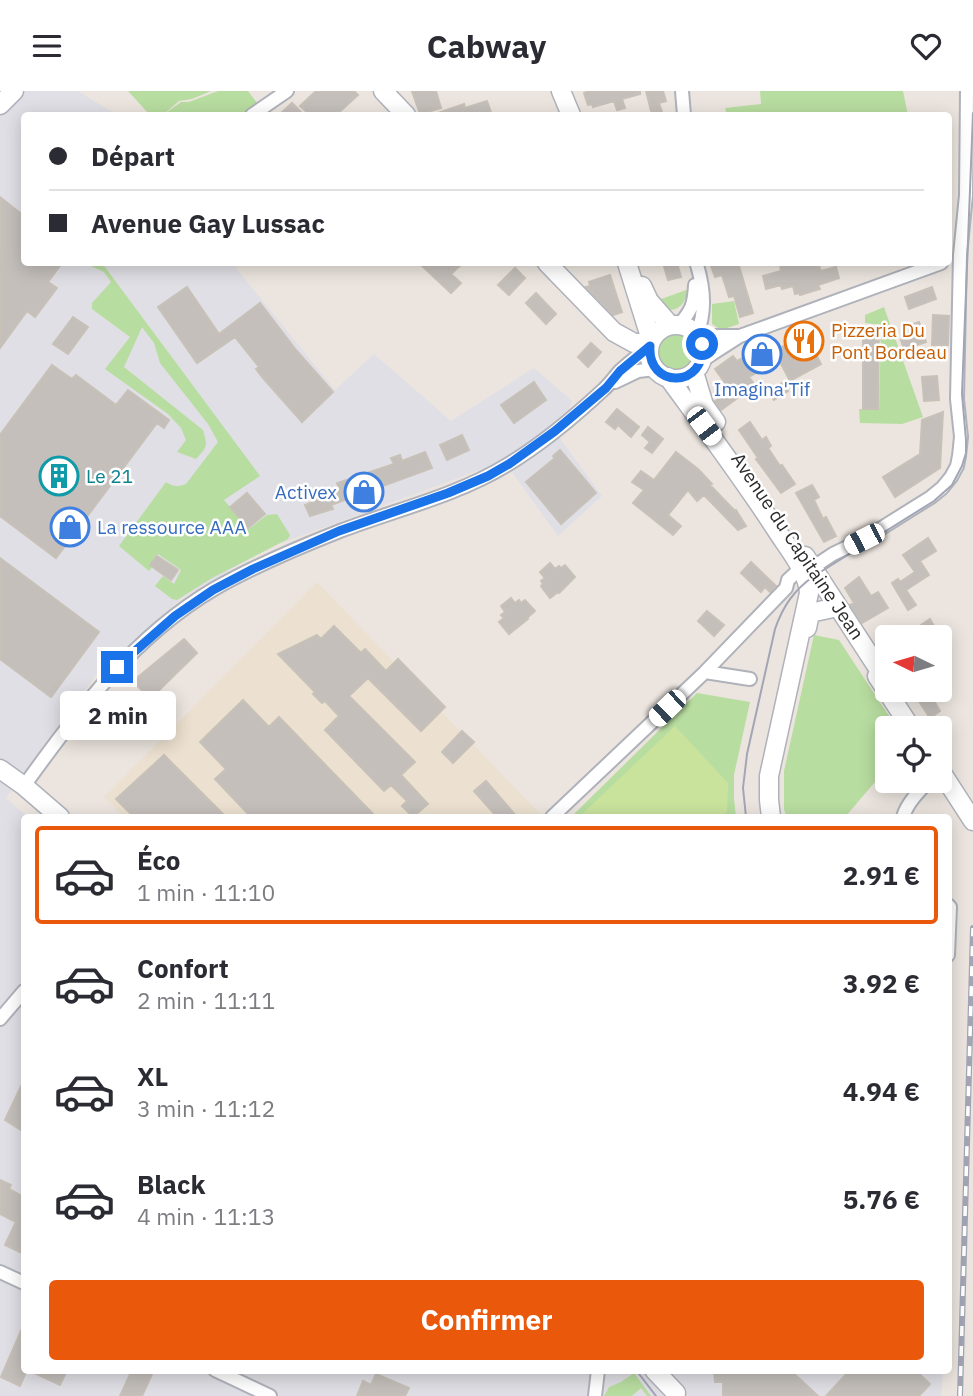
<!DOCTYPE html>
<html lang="fr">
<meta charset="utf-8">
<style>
body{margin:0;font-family:"IBM Plex Sans",sans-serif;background:#f7f7f7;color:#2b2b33;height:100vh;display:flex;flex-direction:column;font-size:26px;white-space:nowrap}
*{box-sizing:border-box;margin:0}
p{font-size:23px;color:#7c7c81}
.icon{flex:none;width:38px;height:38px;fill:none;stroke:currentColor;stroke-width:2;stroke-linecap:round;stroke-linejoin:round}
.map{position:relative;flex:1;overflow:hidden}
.panel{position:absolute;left:21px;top:723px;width:931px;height:560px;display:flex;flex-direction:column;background:#fff;border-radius:7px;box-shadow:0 4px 18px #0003}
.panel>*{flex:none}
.banner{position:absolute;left:21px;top:21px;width:931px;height:154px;border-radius:7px;box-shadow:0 4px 18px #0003;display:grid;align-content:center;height:154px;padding:0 28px;background:#fff}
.needle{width:46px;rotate:275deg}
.buttons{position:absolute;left:875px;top:534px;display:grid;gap:14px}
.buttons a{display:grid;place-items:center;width:77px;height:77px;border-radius:7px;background:#fff;box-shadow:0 4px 18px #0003;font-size:35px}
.end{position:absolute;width:32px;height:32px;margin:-16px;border:9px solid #1a73e8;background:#fff;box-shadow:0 0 0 4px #fff}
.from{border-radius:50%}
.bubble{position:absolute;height:49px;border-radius:7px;background:#fff;box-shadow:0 4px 18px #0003;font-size:23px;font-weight:700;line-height:49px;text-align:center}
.car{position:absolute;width:21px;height:42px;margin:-21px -10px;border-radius:9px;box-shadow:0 0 5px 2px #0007;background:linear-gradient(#fff 24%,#345 0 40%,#fff 0 76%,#345 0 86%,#fff 0)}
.banner b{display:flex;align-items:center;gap:24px;height:66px;font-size:26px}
.banner b+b{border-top:2px solid #e1e1e2}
.banner i{width:18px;height:18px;background:#2b2b33}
ul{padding:12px 0 0;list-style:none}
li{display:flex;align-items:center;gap:21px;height:98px;margin:0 14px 10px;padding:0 14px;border:4px solid transparent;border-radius:7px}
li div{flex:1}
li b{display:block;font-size:26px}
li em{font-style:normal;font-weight:700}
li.current{border-color:#ea580c}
li>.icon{width:63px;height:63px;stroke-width:1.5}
.primary-button{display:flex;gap:14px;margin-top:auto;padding:14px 28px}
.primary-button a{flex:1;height:80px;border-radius:7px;background:#ea580c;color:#fff;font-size:28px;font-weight:700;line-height:80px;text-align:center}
header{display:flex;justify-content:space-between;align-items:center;height:91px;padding:0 28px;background:#fff;font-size:32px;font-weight:700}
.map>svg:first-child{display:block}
.industrial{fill:#e0dfe5}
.education{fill:#ece1d0}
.green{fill:#b8dda0}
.pitch{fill:#c9e39d}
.building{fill:#c4bfbb;stroke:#c7c1b8;stroke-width:2}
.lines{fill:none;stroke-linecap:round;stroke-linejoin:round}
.street-casing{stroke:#afb2ba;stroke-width:16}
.secondary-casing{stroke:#afb2ba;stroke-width:21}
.street{stroke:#fff;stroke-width:12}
.secondary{stroke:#fff;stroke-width:18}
.tram{stroke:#a2a5b4;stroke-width:2}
.rail-casing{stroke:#a2a5b4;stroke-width:6}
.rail{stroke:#fff;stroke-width:3.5;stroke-dasharray:10;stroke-linecap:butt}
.route{stroke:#1a73e8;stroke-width:9}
.labels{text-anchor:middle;stroke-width:5;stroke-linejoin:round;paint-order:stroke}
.food-label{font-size:19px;fill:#c56008;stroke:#fff;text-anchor:start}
.shop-label{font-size:19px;fill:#366cbe;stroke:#fff}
.culture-label{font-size:19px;fill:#0d838f;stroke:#fff;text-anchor:start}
.street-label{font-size:19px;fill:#2b2b2b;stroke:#fff}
</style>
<header><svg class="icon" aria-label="menu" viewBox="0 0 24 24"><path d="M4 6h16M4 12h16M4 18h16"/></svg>Cabway<svg class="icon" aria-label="heart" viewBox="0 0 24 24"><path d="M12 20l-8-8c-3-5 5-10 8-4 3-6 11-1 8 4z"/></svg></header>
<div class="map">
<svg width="973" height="1305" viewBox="0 0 973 1305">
<rect width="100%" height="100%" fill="#ece5df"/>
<path class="industrial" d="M 0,0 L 78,0 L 117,24 L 24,24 L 24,172 L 232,172 L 335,299 L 374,263 L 451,330 L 534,277 L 572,310 L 560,347 L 602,405 L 558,445 L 504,370 L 268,457 L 182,507 L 99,580 L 6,707 L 28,726 L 24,726 L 24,1279 L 943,1279 L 941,1305 L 0,1305 Z"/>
<path class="education" d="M 317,491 L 543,726 L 124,726 L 104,706 Z"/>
<path class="green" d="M 128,0 L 211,0 L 192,8 L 179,10 L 164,23 L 149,23 Z
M 218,0 L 248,0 L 258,13 L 241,24 L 163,24 L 181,11 L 189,11 Z
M 760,0 L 903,0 L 908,24 L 727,24 L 725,17 L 761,13 Z
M 94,172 L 102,172 L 260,385 L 224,409 L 249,438 L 267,424 L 277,423 L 290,444 L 288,448 L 212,487 L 177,509 L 172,508 L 155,495 L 163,485 L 174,493 L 181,479 L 158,463 L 150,474 L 152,476 L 149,480 L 119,455 L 166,391 C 173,396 178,396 186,393 L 218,351 L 208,333 L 160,272 L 154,252 L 142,236 L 124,276 L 203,339 C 208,355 207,356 196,368 L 177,361 L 186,349 L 181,337 L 168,323 L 105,278 L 130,246 L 92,218 L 92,212 L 111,191 L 104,181 L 91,175 Z
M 689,198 C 685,208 684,217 671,219 L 666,216 L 661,208 Z
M 734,210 L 739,233 L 721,239 L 712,233 L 712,213 Z
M 884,216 L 923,326 L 902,333 L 860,332 L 859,318 L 879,319 L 881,234 L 865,232 L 865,224 Z
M659 261a18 18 0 1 1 36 0a18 18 0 1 1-36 0Z
M 814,544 L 839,549 L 897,637 L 887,637 L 887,677 L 845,726 L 787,726 L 784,719 L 784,680 Z
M 697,602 L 750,611 L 734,684 L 734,708 L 736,726 L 571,726 Z
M 634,1282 L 651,1305 L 647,1305 L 641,1297 L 632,1305 L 604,1305 L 609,1296 L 621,1291 Z"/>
<path class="pitch" d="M 675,635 L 728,692 L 727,721 L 721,726 L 579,726 Z"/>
<path class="building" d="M 316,0 L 354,0 L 358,4 L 336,24 L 310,24 L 300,15 Z
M 412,0 L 436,0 L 441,17 L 420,23 Z
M 589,0 L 640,0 L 640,3 L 622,8 L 625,17 L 617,19 L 614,10 L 593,16 L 592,13 L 588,14 L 584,2 Z
M 646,0 L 663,0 L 666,10 L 659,12 L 663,24 L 652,24 Z
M 487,10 L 492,24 L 435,24 L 435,23 L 464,13 L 465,17 Z
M 292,12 L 304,24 L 279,24 Z
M 0,106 L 24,125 L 24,172 L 62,172 L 48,191 L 57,197 L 35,226 L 27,220 L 0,257 Z
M 419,172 L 463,172 L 451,183 L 461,192 L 451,202 Z
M 663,172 L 677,172 L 681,186 L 668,189 Z
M 710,172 L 738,172 L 753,222 L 740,226 L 734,205 L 729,206 L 722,184 L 715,186 Z
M 780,172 L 818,172 L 821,180 L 836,176 L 839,187 L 818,194 L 820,198 L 800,204 L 799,202 L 795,203 L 793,195 L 782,198 L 781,194 L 766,198 L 763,185 L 781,180 Z
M 515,177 L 525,187 L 509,204 L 498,194 Z
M 610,184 L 622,221 L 613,224 L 586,196 L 590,195 L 589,191 Z
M 187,196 L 219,243 L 260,212 L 296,259 L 333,301 L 302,331 L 263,287 L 256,278 L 259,276 L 235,246 L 197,272 L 158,216 Z
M 932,196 L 936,208 L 909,218 L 905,206 Z
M 536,202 L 556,223 L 546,233 L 526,212 Z
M 933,224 L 949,225 L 948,254 L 932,254 Z
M 73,226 L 88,236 L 68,263 L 53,253 Z
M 919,231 L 926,251 L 904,258 L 901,249 L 903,248 L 902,244 L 913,241 L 910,234 Z
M 863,236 L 879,236 L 878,318 L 863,318 Z
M 806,244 L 821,273 L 790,290 L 779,269 L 749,286 L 755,294 L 721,319 L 715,310 L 730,299 L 715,278 L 733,265 L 737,270 L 764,255 L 768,263 Z
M 591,252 L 601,261 L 588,276 L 578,266 Z
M 52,274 L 72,288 L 76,284 L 116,314 L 128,299 L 169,329 L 164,337 L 157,332 L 56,467 L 0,425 L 0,344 Z
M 937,285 L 939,309 L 924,310 L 922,286 Z
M 534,291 L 546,309 L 514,332 L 501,314 Z
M 784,291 L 788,300 L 774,309 L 768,301 Z
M 617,318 L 639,336 L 631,346 L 618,334 L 615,338 L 606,331 Z
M 943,321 L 940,377 L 895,406 L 883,386 L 920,363 L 922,329 Z
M 750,331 L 762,349 L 766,346 L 771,355 L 768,357 L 780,375 L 782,374 L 795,393 L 781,402 L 756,368 L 758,367 L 739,339 Z
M 648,336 L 663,348 L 652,362 L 645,357 L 650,351 L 642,344 Z
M 462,344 L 469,359 L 447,369 L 440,354 Z
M 560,359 L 596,402 L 561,433 L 526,391 L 555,367 L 553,365 Z
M 425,361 L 432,377 L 331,414 L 333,418 L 310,425 L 305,414 L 340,400 L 337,392 L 394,373 L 391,367 L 400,364 L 402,370 Z
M 676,361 L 698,378 L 712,393 L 710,394 L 735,420 L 736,419 L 746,435 L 738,439 L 704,404 L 697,410 L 688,399 L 668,424 L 681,435 L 673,444 L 633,412 L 644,399 L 632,391 L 641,380 L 654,389 Z
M 812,394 L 819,406 L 814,409 L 823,428 L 826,426 L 836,445 L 824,451 L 796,402 Z
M 247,402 L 265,423 L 248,437 L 230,416 Z
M 928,447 L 936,460 L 920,470 L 929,484 L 906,499 L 916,514 L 908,519 L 892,492 L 898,488 L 900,491 L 915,481 L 903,464 Z
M 157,465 L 178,479 L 171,489 L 150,474 Z
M 0,467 L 99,541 L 51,606 L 0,568 Z
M 751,471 L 776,495 L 770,501 L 765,496 L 761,501 L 741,482 Z
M 550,472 L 555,478 L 559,475 L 561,477 L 565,474 L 575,486 L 559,502 L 558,501 L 550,507 L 541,495 L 543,493 L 541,490 L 545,487 L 540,481 Z
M 859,486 L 871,505 L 878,501 L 888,517 L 862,532 L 850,514 L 854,512 L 845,497 Z
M 511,507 L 515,512 L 519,509 L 521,512 L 525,509 L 535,520 L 527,527 L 528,528 L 509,543 L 499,531 L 504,527 L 501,524 L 505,521 L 501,515 Z
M 707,520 L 724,534 L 714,545 L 698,530 Z
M 930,528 L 940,546 L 909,546 L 920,540 L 918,536 Z
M 334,535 L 361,562 L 365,558 L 386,580 L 398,568 L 445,616 L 421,640 L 368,587 L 349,605 L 415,671 L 401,684 L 428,713 L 413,726 L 402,715 L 407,710 L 391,694 L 384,700 L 325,639 L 339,625 L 325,610 L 322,612 L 313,603 L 315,601 L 278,563 L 317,544 L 321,548 Z
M 184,548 L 197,562 L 150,608 L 133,590 Z
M 911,598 L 940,598 L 931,605 L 940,620 L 930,627 Z
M 243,609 L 269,636 L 279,626 L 376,726 L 251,726 L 215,688 L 226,678 L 200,651 Z
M 462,640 L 474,651 L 453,672 L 442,661 Z
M 164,664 L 226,726 L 134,726 L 116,708 Z
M 486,690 L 517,726 L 497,726 L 474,700 Z
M 24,989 L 24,1041 L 5,1029 Z
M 0,1089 L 11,1094 L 9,1098 L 24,1106 L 24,1163 L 5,1154 L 16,1131 L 0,1123 Z
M 24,1233 L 24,1279 L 27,1279 L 20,1295 L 1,1286 Z
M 28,1279 L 67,1279 L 60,1294 Z
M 132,1279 L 144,1279 L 152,1283 L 142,1305 L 120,1305 Z
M 714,1279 L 790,1279 L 818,1305 L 723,1305 L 723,1291 L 715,1291 Z
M 850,1279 L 915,1279 L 930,1293 L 919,1305 L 826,1305 Z
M 376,1283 L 409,1297 L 405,1305 L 357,1305 L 363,1290 L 371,1294 Z"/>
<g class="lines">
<defs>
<path id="street" d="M 682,0 L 684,24
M 252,24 L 287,0
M 679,234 C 692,219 694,213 695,194
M 697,243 C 706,221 704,197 697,174
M 698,245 L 739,245
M 701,270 L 740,245 L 941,172
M 615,291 L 638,280 L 656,278
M 806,481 L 833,463 L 864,448 L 931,406 L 942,397 L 951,386 L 957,375 L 959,365 L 961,346 L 957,308 L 960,164 L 966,104 L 967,0
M 705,581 L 786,497 L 788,489 L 800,478
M 24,695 C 77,621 134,545 214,498 C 254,475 297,457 340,440 C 395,419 456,405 507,374 C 542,353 574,326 603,299 C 610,293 615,285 621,279 C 630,271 640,263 650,255
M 552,726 L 705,581 L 750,588
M 903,726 C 907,712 919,700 929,690
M 948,814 L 950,816 L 948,864
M 0,928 L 24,900
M 0,1181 L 24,1192
M 215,1279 L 270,1305
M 595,1305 L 598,1279"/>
<path id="secondary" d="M 383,0 L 406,24
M 561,0 L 571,24
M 0,14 L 14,0
M 547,172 L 614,241 L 634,252 L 650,252
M 627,172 L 651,249
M 642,195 L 649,210 L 670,234
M649 261a27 27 0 1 1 54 0a27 27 0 1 1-54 0Z
M 694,281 L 704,314 L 716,331
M 668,286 C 705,337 743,387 777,440 C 788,457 808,481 809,502 L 769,685 L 769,709 L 771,726
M 805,465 L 887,591
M 807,537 L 810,522 L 833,517
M 877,585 L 911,637
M 0,678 L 24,695 L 60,726
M 940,679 L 973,730
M 654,1279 L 676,1302"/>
</defs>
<use href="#street" class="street-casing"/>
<use href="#secondary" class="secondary-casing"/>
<use href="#street" class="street"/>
<use href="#secondary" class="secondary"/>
<path class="tram" d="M 746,726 L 743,697 L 747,663 L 775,538 C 783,515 794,499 814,485 L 934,410 L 952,394 L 962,375 L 966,362 L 966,349 L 962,303 L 973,22
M 636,1279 L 656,1305"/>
<defs>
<path id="rail" d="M 960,1305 L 973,837"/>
</defs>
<use href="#rail" class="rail-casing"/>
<use href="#rail" class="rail"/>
</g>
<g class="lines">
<path class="route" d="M 117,576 L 175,525 L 213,499 L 253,478 L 339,440 L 448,402 L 488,385 L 509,373 L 555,340 L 606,297 L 620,280 L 650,255 C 647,299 707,297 702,253"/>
</g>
<defs>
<symbol id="restaurant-ring" viewBox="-11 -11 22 22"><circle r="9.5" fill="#fff" stroke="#e8710a" stroke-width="1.5"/><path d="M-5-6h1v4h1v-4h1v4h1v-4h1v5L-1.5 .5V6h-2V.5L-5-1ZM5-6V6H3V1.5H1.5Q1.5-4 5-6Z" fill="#e8710a"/></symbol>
<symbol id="shop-ring" viewBox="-11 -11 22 22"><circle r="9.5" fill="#fff" stroke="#3f7fe0" stroke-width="1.5"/><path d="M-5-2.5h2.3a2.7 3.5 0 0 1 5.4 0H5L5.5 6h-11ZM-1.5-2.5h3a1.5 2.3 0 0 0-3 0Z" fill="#3f7fe0"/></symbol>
<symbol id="building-ring" viewBox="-11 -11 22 22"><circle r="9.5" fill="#fff" stroke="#0f9aa8" stroke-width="1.5"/><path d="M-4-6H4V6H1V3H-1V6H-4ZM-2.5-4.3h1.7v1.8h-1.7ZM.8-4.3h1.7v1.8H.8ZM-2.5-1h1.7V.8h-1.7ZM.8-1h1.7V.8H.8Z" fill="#0f9aa8"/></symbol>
</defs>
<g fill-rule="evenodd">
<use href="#restaurant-ring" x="782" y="228" width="44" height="44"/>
<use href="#shop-ring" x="740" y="241" width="44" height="44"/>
<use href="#building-ring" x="37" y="363" width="44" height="44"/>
<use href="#shop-ring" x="342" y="379" width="44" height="44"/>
<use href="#shop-ring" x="48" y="414" width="44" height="44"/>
</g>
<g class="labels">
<g class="food-label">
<text x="831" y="246">Pizzeria Du<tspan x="831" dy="22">Pont Bordeau</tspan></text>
</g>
<g class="shop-label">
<text x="762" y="305">Imagina'Tif</text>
<text x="337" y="408" text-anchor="end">Activex</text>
<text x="97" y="443" text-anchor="start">La ressource AAA</text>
</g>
<g class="culture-label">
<text x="86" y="392">Le 21</text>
</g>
<g class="street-label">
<text transform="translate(798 455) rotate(56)" y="7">Avenue du Capitaine Jean</text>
</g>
</g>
</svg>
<div class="buttons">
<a><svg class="needle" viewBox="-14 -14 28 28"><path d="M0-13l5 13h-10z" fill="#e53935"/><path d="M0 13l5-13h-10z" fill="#7c7c81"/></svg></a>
<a><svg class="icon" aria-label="locate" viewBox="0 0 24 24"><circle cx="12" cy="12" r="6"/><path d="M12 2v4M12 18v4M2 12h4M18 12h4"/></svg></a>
</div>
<i class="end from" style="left:702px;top:253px"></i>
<i class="end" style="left:117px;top:576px"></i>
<div class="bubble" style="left:60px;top:600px;width:116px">2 min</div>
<i class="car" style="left:704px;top:335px;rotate:143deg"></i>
<i class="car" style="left:864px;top:448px;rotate:243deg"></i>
<i class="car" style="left:667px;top:617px;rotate:226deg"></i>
<div class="banner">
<b><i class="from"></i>Départ</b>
<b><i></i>Avenue Gay Lussac</b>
</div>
<section class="panel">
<ul>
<li class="current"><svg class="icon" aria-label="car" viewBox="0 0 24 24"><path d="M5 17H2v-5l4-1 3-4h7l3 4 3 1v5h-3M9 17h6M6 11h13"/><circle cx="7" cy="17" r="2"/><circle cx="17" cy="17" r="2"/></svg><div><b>Éco</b><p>1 min · 11:10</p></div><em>2.91 €</em></li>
<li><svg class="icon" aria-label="car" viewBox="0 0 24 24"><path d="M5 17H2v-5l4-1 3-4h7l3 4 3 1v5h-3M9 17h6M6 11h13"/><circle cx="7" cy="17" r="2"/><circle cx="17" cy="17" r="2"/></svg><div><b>Confort</b><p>2 min · 11:11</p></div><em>3.92 €</em></li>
<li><svg class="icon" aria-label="car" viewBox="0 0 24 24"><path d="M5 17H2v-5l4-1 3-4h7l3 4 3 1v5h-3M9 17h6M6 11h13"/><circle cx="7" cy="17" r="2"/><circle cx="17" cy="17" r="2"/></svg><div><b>XL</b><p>3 min · 11:12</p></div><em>4.94 €</em></li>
<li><svg class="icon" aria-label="car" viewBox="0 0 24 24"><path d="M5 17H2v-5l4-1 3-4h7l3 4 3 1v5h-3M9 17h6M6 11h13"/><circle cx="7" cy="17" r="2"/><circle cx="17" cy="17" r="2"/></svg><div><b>Black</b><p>4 min · 11:13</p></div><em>5.76 €</em></li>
</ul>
<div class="primary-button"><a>Confirmer</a></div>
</section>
</div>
